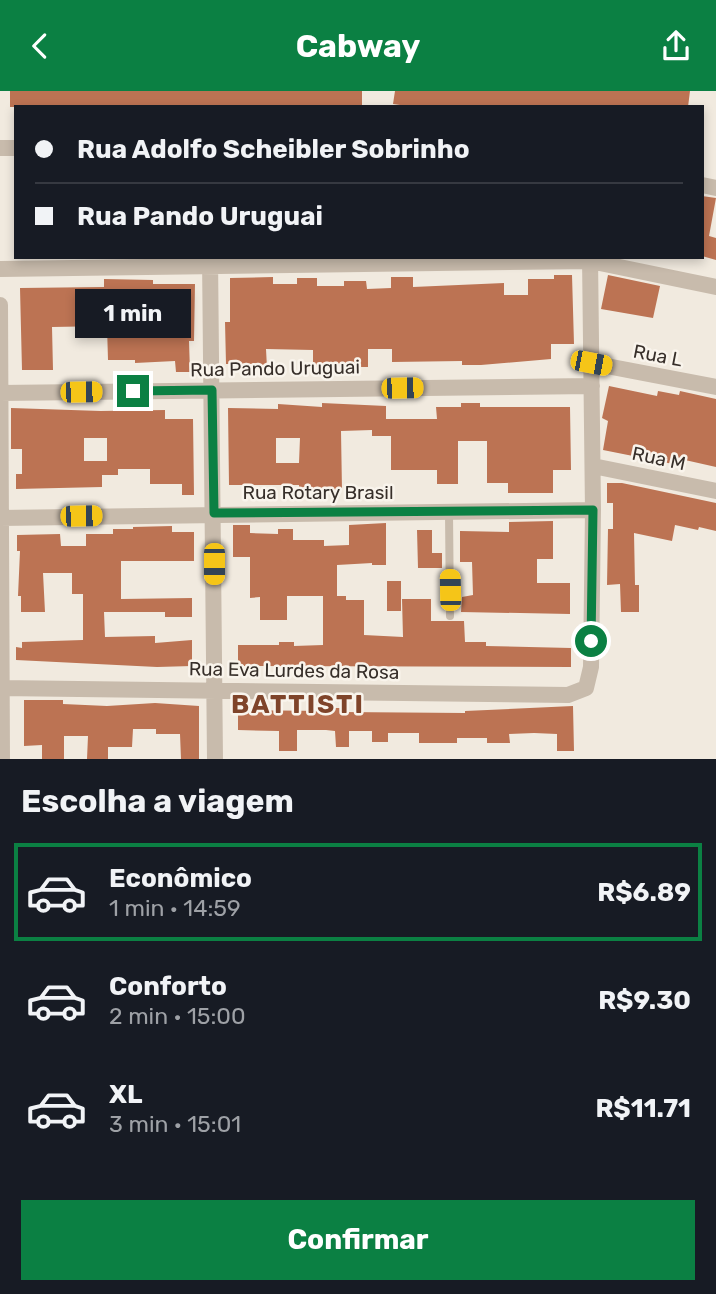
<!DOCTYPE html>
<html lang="pt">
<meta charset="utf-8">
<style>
body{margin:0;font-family:Rubik,sans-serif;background:#242831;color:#f1f3f6;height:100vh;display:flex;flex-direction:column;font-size:26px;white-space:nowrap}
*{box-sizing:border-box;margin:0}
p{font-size:23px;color:#9ea1a6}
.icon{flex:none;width:38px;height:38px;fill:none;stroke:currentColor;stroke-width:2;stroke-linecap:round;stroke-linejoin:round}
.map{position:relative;height:668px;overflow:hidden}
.details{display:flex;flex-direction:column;background:#171b24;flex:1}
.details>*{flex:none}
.guide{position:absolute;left:14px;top:14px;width:690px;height:154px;border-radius:0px;box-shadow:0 4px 10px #0003;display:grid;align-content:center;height:154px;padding:0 21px;background:#171b24}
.end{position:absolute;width:32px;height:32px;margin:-16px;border:9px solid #0b8043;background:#fff;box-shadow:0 0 0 4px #fff}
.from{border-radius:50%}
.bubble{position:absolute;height:49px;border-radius:0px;background:#171b24;box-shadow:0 4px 10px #0003;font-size:23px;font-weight:700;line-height:49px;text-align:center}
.car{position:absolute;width:21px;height:42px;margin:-21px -10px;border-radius:9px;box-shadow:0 0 5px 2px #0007;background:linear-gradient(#f5c518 24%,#345 0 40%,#f5c518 0 76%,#345 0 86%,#f5c518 0)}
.guide b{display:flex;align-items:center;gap:24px;height:66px;font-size:26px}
.guide b+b{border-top:2px solid #363941}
.guide i{width:18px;height:18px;background:#f1f3f6}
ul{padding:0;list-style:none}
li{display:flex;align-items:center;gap:21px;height:98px;margin:0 14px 10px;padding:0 7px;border:4px solid transparent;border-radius:0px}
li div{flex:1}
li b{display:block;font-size:26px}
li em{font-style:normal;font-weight:700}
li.active{border-color:#0b8043}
li>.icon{width:63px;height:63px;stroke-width:1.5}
h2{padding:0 21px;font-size:32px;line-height:84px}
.button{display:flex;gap:14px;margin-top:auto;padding:14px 21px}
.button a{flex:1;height:80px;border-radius:0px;background:#0b8043;color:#fff;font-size:28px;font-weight:700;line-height:80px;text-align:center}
header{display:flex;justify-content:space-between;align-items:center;height:91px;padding:0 21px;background:#0b8043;color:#fff;font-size:32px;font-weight:700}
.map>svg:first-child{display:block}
.building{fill:#bc7353;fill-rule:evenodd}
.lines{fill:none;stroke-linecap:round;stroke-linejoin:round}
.service{stroke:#c8bbac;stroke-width:8}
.minor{stroke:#c8bbac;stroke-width:16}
.route{stroke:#0b8043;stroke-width:9}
.labels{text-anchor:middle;stroke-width:5;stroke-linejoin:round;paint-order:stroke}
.street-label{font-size:19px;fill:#372f2a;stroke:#f9f4ec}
.district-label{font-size:26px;font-weight:bold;letter-spacing:2px;fill:#7f442a;stroke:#f9f4ec}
</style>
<header><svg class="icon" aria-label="back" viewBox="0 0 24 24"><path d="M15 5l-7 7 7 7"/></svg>Cabway<svg class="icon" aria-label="share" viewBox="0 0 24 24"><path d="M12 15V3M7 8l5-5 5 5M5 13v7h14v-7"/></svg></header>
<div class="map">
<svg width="716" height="668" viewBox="0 0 716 668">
<rect width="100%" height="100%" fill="#f1eadf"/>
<path class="building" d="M 10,0 L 362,0 L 362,16 L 10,16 Z
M 395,0 L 690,0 L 688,16 L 414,16 L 393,13 Z
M 702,105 L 716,107 L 709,145 L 716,147 L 716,169 L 702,165 Z
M 554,184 L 572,184 L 574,253 L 551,253 L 551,268 L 481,274 L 462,274 L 462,270 L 392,271 L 392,258 L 368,258 L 368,276 L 313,276 L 313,259 L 266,258 L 267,277 L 252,277 L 252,273 L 226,273 L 225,231 L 230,231 L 230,187 L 273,186 L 273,193 L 297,193 L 297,187 L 317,187 L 317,195 L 344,195 L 344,190 L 366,190 L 367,198 L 391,197 L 391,186 L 413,186 L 413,196 L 504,192 L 504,204 L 528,204 L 528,188 L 554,188 Z
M 608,184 L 660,195 L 653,227 L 601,218 Z
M 104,188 L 153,189 L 153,193 L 195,193 L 194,250 L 189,250 L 190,281 L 176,281 L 175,270 L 135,272 L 135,269 L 108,269 L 107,235 L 52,236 L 53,279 L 22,279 L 20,197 L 104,196 ZM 129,214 L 152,214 L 152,241 L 129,241 Z
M 609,295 L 657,305 L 658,300 L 679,304 L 680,300 L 716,308 L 716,376 L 685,369 L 683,375 L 603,359 L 608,330 L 602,327 Z
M 322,312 L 386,315 L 386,328 L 437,328 L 436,316 L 461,316 L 461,312 L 480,312 L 480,316 L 570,316 L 571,379 L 553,379 L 553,402 L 508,402 L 508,392 L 487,392 L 487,350 L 458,350 L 458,393 L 437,393 L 437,379 L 391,379 L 391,345 L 372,345 L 372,339 L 341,340 L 342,400 L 299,397 L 299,394 L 229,394 L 228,317 L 278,318 L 278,313 L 322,316 ZM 276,347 L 300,347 L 299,372 L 276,372 Z
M 11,317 L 101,320 L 165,319 L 165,328 L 193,328 L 194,404 L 182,404 L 182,393 L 150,393 L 150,378 L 118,378 L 118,384 L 102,384 L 102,396 L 16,398 L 16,383 L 22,383 L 22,358 L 11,358 ZM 84,347 L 107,347 L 107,370 L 84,370 Z
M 607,392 L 622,392 L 716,412 L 716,440 L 699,436 L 698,439 L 675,434 L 672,450 L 634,442 L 635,494 L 639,494 L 639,521 L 621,521 L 620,493 L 607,494 L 608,438 L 613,438 L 613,412 L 607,412 Z
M 553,430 L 553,468 L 537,468 L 537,492 L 570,492 L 570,523 L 461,521 L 462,506 L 473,504 L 472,471 L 460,471 L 460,440 L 509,441 L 509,431 Z
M 386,432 L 386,474 L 372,474 L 372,472 L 337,474 L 337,505 L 346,505 L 346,509 L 364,509 L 364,544 L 403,546 L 402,508 L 431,508 L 431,530 L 464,530 L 465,551 L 486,551 L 486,555 L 571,557 L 571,576 L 238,575 L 238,554 L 279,554 L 279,551 L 294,551 L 294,555 L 323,554 L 323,505 L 287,505 L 287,529 L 260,529 L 260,506 L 250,507 L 250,466 L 233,466 L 233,434 L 250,434 L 250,442 L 278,443 L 278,438 L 293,438 L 293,449 L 324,449 L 324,455 L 349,454 L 349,434 Z
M 172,435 L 172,441 L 194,441 L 194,470 L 121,470 L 121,508 L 192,507 L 192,526 L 165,526 L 165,521 L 104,521 L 105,546 L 155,545 L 155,552 L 192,549 L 192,575 L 157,576 L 16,569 L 16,556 L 22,557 L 22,551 L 83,549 L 83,503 L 72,503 L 72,482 L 43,482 L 45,521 L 21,521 L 21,505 L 18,505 L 20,460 L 17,460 L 17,444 L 60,443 L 61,455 L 86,455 L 86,443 L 113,443 L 113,438 L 133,438 L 133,436 Z
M 417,439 L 432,439 L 432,462 L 442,462 L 442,477 L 418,477 Z
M 387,490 L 401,490 L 401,520 L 387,520 Z
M 24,609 L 63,609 L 63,613 L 107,615 L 155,612 L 199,615 L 199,668 L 181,668 L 180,643 L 156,643 L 156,638 L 133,638 L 132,656 L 108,656 L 108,668 L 87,668 L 88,645 L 64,645 L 64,668 L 42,668 L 42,654 L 24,655 Z
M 573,615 L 574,660 L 557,660 L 557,643 L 534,642 L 509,643 L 510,652 L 487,652 L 487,647 L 457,647 L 457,652 L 419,652 L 419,642 L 388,642 L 388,651 L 372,651 L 372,640 L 349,640 L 349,656 L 336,656 L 335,640 L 326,639 L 297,639 L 297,660 L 279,660 L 279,640 L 238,639 L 238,619 L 326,620 L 326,617 L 341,617 L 342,621 L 465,622 L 465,620 Z"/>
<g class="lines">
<path class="service" d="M 449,422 L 450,525"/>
<path class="minor" d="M 0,57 L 16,57
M 702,94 L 716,97
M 210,166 L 215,668
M 0,178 L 590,170 L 716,196
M 0,214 L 2,668
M 591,272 L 716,296
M 0,302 L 592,295
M 593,375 L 716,400
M 0,427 L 593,419
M 0,597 L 568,604 L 586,597 L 591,576 L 593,419 L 590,166"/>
</g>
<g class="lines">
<path class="route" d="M 133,300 L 212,299 L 214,422 L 593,419 L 591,550"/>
</g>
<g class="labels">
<g class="street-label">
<text transform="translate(658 264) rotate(11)" y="7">Rua L</text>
<text transform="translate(275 277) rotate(-1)" y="7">Rua Pando Uruguai</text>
<text transform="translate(659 367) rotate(12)" y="7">Rua M</text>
<text x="318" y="408">Rua Rotary Brasil</text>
<text transform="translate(294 579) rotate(1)" y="7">Rua Eva Lurdes da Rosa</text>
</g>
<g class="district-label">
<text x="298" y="622">BATTISTI</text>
</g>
</g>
</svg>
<i class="end from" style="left:591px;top:550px"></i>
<i class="end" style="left:133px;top:300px"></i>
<div class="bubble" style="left:75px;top:198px;width:116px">1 min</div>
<i class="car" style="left:591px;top:272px;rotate:101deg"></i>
<i class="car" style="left:402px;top:297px;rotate:89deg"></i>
<i class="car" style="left:81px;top:301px;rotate:89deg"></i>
<i class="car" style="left:81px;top:425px;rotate:89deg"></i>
<i class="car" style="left:214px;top:473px;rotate:180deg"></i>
<i class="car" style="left:450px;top:499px;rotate:359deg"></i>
<div class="guide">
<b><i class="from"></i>Rua Adolfo Scheibler Sobrinho</b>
<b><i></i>Rua Pando Uruguai</b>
</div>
</div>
<section class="details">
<h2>Escolha a viagem</h2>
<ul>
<li class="active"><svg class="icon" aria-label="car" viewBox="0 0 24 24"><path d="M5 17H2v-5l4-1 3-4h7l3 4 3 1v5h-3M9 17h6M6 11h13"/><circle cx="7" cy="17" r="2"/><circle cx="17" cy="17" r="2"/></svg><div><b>Econômico</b><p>1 min · 14:59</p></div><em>R$6.89</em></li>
<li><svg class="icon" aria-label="car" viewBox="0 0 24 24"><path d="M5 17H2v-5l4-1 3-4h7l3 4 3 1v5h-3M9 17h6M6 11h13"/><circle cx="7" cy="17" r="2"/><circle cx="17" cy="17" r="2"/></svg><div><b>Conforto</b><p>2 min · 15:00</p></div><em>R$9.30</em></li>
<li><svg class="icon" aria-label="car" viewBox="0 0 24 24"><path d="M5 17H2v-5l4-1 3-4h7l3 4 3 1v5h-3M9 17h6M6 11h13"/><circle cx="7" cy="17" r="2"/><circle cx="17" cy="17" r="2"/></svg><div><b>XL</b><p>3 min · 15:01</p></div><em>R$11.71</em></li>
</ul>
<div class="button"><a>Confirmar</a></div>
</section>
